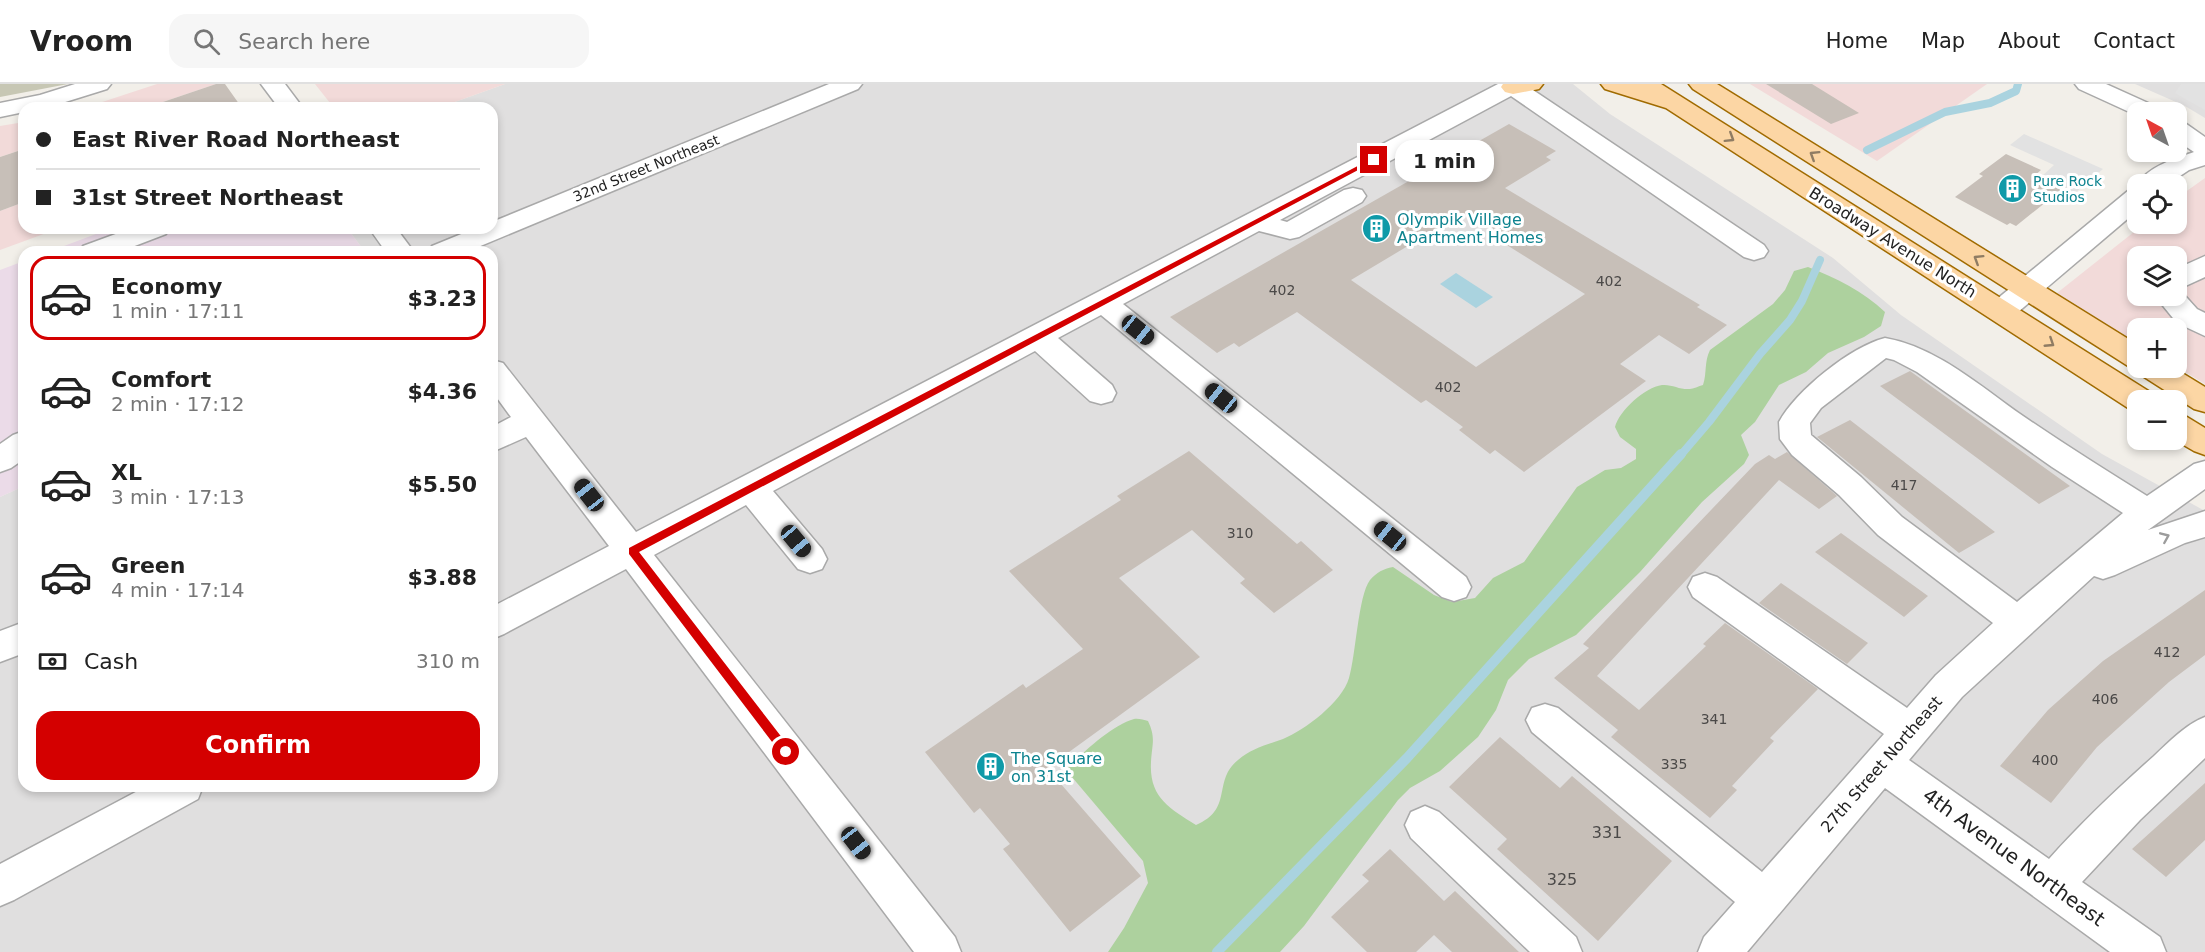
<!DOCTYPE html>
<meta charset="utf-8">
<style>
body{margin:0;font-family:"DejaVu Sans",sans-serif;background:#f6f6f6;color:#222;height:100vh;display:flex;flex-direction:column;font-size:22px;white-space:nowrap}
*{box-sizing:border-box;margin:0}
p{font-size:20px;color:#767676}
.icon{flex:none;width:33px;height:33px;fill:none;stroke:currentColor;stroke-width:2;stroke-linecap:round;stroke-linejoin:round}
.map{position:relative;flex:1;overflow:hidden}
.side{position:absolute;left:18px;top:162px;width:480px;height:546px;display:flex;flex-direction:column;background:#fff;border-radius:18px;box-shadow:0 3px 9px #0003}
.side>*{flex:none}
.hud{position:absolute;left:18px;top:18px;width:480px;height:132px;border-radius:18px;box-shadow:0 3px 9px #0003;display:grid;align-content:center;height:132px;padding:0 18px;background:#fff}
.needle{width:39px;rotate:320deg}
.fabs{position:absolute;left:2127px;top:18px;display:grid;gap:12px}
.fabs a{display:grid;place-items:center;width:60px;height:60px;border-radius:12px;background:#fff;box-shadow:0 3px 9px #0003;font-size:30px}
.end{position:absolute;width:27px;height:27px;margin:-14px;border:8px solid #d40000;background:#fff;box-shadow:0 0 0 3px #fff}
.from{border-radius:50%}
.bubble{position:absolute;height:42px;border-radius:18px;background:#fff;box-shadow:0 3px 9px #0003;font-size:20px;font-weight:700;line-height:42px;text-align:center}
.car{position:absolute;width:18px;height:36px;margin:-18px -9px;border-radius:8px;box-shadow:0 0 4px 2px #0007;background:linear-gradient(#222 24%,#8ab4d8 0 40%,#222 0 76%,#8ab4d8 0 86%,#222 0)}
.hud b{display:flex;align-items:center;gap:21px;height:57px;font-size:22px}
.hud b+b{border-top:2px solid #e0e0e0}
.hud i{width:15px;height:15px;background:#222}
ul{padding:10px 0 0;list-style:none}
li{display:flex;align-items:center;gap:18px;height:84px;margin:0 12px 9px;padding:0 6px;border:3px solid transparent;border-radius:18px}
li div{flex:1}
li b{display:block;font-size:22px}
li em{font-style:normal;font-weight:700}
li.active{border-color:#d40000}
li>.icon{width:54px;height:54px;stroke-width:1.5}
.pay{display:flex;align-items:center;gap:15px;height:66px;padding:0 18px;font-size:22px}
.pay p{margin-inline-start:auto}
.cta{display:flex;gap:12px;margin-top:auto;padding:12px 18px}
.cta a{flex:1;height:69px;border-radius:18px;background:#d40000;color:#fff;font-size:24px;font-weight:700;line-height:69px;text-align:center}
header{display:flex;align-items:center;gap:36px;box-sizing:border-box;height:84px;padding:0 30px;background:#fff;border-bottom:2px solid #e0e0e0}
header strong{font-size:28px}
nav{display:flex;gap:33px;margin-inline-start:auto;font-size:21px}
.search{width:420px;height:54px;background:#f6f6f6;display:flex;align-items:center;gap:15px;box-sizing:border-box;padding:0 21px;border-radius:18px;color:#767676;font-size:22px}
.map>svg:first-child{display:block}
.residential{fill:#e0dfdf}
.commercial{fill:#f2dad9;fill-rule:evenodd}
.industrial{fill:#ebdbe8}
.construction{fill:#c7c7b4}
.forest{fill:#add19e}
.parking{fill:#e2e2e2}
.water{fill:#aad3df}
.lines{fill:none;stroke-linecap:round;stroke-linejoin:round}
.stream-far1{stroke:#aad3df;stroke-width:8}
.stream{stroke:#aad3df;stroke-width:10}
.building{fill:#c7bfb8;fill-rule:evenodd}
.minor-casing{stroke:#a9a9a9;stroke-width:3}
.major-casing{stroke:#a06b00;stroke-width:3}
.minor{fill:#fff;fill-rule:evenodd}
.major{fill:#fcd6a4;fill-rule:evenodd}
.oneway{stroke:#8f7c63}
.oneway2{stroke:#9c9c9c}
.route{fill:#d40000}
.labels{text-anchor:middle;stroke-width:6;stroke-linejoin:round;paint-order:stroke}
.far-street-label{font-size:14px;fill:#222;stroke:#fff}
.far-culture-label{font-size:14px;fill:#0d838f;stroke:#fff;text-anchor:start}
.number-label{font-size:14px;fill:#4b4948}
.culture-label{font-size:16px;fill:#0d838f;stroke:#fff;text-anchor:start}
.street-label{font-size:16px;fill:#222;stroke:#fff}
.near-number-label{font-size:16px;fill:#4b4948}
.near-street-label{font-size:20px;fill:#222;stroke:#fff}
</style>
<header>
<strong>Vroom</strong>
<div class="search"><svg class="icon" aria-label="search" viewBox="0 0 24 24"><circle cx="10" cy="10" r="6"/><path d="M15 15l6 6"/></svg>Search here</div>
<nav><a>Home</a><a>Map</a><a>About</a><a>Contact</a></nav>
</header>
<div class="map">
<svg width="2205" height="868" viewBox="0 0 2205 868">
<rect width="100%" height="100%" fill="#f2efe9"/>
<path class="residential" d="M 505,0 L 1573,0 L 1610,30 L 1833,174 L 1901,231 L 2102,370 L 2205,427 L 2205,868 L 0,868 L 0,413 L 24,402 L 24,702 L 492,702 L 492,168 L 365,168 L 347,144 L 492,144 L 492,24 L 438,24 Z
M 2135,0 L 2205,0 L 2205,34 L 2185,22 Z"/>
<path class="commercial" d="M 157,0 L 216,0 L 145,24 L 84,24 Z
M 315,0 L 505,0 L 438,24 L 334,24 Z
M 1750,0 L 1987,0 L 1877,77 Z
M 24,38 L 24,65 L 0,73 L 0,42 Z
M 2205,94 L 2205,300 L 2177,283 L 2176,244 L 2138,244 L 2137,259 L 2057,209 L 2144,140 L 2176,140 L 2177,114 ZM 2138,172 L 2176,172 L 2176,212 L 2138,212 Z
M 24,118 L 24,144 L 60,144 L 0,166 L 0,127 Z"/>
<path class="industrial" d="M 112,144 L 347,144 L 365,168 L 48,168 Z
M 24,177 L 24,402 L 0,413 L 0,186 Z"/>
<path class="construction" d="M 0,0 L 68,0 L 0,13 Z"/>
<path class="forest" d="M 1808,183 C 1836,194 1863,207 1885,228 L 1881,242 L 1864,253 L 1828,269 L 1806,288 L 1779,301 L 1755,338 L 1741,351 L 1749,371 L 1744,380 L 1702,418 L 1640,488 L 1576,551 L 1529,575 L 1508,596 L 1496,626 L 1478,653 L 1440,687 L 1410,704 L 1398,716 L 1304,842 L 1280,868 L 1108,868 L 1124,844 L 1148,799 L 1143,777 L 1066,686 C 1081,670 1112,641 1134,635 C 1138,634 1144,636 1148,637 C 1156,654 1152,660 1151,678 C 1149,713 1169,724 1196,741 C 1234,725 1212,697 1238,676 C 1252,664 1267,661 1283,655 C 1305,646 1342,618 1349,594 C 1356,571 1358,512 1370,496 C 1377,488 1383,485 1393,483 L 1434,511 L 1452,518 L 1475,514 L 1493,494 L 1524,478 L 1577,403 L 1605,386 L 1621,384 L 1636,375 L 1636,365 L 1620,353 L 1615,343 C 1619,327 1645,303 1662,301 C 1672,300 1680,306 1690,305 C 1693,305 1699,302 1703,301 C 1707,289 1704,278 1710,266 L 1773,220 L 1785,206 L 1794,187 Z"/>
<path class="parking" d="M 2181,0 L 2205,0 L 2205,26 L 2175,9 Z
M 2024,50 L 2103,85 L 2075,109 L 2041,93 L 2054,81 L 2010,61 Z"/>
<path class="water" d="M 1456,189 L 1493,213 L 1476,224 L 1440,200 Z"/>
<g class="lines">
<path class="stream-far1" d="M 1867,66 L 1945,28 L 1990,19 L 2016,7 L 2018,0
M 1680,372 L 1709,338 L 1760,270 L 1790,236 L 1802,217 L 1820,176"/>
<path class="stream" d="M 1217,868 L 1407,674 L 1681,370"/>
</g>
<path class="building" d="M 216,0 L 225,0 L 242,24 L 157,24 L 157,20 Z
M 1766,0 L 1812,0 L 1859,29 L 1831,40 Z
M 1509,40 L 1556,67 L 1546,73 L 1551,76 L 1505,104 L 1700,221 L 1697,223 L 1727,241 L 1689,270 L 1659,251 L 1620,280 L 1646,297 L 1524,388 L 1495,366 L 1490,370 L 1459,346 L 1463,343 L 1426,316 L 1421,319 L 1297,228 L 1239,263 L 1234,259 L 1217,269 L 1170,233 ZM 1463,129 L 1506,156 L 1502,158 L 1585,210 L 1476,283 L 1351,196 Z
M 24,65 L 24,118 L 0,127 L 0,73 Z
M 2006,70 L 2041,86 L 2033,93 L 2061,106 L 2016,142 L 2010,139 L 2007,141 L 1955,113 L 1983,92 L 1979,90 Z
M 1910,287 L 2070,402 L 2039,420 L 1880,302 Z
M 1850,336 L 1995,448 L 1959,469 L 1817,353 Z
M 1189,367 L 1297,460 L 1301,457 L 1333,486 L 1274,529 L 1240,499 L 1245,495 L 1192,446 L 1119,494 L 1200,573 L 1047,684 L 1141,792 L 1070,848 L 1003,765 L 1010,760 L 980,724 L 974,729 L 925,668 L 1023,600 L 1026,604 L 1083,565 L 1009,487 L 1121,416 L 1117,412 Z
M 1787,368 L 1837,412 L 1819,425 L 1779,396 L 1597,592 L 1639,626 L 1706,562 L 1703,560 L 1725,539 L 1818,605 L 1770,654 L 1774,657 L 1732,702 L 1737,706 L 1710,734 L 1611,653 L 1618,646 L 1554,594 L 1589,564 L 1583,560 L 1755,380 L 1769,371 L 1775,375 Z
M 1841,449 L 1928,512 L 1904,533 L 1815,468 Z
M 1781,499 L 1868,559 L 1847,580 L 1759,519 Z
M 2205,506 L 2205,571 L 2169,598 L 2097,663 L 2051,719 L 2000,682 L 2048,626 L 2103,577 Z
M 1500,653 L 1560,704 L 1572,692 L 1672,777 L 1598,857 L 1497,765 L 1507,755 L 1449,703 Z
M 2205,699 L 2205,756 L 2166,793 L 2132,765 Z
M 1390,765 L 1444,817 L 1455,807 L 1519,868 L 1452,868 L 1434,851 L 1416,868 L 1367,868 L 1331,833 L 1369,797 L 1362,791 Z"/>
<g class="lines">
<defs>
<path id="minor" d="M 75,0 L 111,0 L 107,5 L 46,24 L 24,24 L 24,28 L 0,33 L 0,19 L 40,11 Z
M 261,0 L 285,0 L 303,24 L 279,24 Z
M 829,0 L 862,0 L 858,5 L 466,168 L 428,168 L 432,162 L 476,144 L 492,144 L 492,138 Z
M 1498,0 L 1528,0 L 1527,2 L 1764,161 L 1768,167 L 1764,173 L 1754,176 L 1744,173 L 1511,12 L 1280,136 L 1287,138 L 1344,106 L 1353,104 L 1362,106 L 1366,112 L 1362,118 L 1299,153 L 1290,155 L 1259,147 L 1123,220 L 1466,493 L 1471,503 L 1466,513 L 1454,517 L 1442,513 L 1101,231 L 1058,254 L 1112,301 L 1116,309 L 1112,317 L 1101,320 L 1090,317 L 1035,267 L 773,407 L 822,465 L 827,475 L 822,485 L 810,489 L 798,485 L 746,421 L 654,471 L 955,853 L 961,868 L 914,868 L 626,485 L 504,550 L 492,555 L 492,523 L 609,462 L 526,353 L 492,368 L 492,343 L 511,333 L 492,307 L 492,276 L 503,279 L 636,448 Z
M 2075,0 L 2106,0 L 2157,23 L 2160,28 L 2138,28 L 2138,32 L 2079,5 Z
M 2176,37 L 2185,39 L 2205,53 L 2205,81 L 2189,86 L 2168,100 L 2138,100 C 2147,83 2176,74 2194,68 L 2176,56 Z
M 2138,104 L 2138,126 L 2011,234 L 2001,237 L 1991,234 L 1987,227 L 1991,220 L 2129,106 Z
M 132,144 L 170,144 L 166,150 L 119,168 L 79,168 L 83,162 Z
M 369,144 L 396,144 L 414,168 L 386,168 Z
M 2205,172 L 2205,193 L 2179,205 L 2197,225 L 2205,229 L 2205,252 L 2177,239 L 2155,212 L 2176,212 L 2176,185 Z
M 1885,254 C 1937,263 1981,303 2023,332 C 2064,360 2105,386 2147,412 L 2194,380 L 2205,377 L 2205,405 L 2148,446 L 2205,427 L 2205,453 L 2185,459 L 2115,491 L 2103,495 L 2094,492 L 1962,613 L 1909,676 L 2049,775 C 2082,738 2118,704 2154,672 C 2170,657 2185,641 2205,633 L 2205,674 L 2140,736 L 2082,798 L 2160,853 L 2166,868 L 2110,868 L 1885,704 L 1747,868 L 1698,868 L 1704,853 L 1735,818 L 1532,648 L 1526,636 L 1532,624 L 1545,620 L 1558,624 L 1762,788 L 1884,650 L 1693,513 L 1688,503 L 1693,493 L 1705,489 L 1717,493 L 1907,624 L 1936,591 L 1993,539 L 1878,451 L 1839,411 L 1792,371 L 1780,355 L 1779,338 C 1796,307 1850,263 1885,254 ZM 1886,274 L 1894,276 L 1917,288 L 2052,383 L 2123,429 L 2017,518 L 1902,433 L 1861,393 L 1811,351 L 1810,339 L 1821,324 Z
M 24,347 L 24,375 L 11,384 L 0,388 L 0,360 L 13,351 Z
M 24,538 L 24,569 L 0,578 L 0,547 Z
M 147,702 L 203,702 L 198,715 L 14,816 L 0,822 L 0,780 Z
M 1425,722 L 1439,728 L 1576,853 L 1582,868 L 1530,868 L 1411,754 L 1405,741 L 1411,728 Z"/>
<path id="major" d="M 1503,0 L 1543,0 L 1539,5 L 1513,10 L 1505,8 L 1501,3 Z
M 1601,0 L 1661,0 L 2150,308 L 2154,316 L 2138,316 L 2138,326 L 2128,324 L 1666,24 L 1605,5 Z
M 1689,0 L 1717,0 L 2138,261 L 2138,284 L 2174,284 L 2205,303 L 2205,328 L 2194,325 L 2141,291 L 2138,285 L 2128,282 L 1693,5 Z
M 2176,330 L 2187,333 L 2205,344 L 2205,371 L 2194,367 L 2175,356 Z"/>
</defs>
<use href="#minor" class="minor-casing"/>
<use href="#major" class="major-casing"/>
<use href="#minor" class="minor"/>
<use href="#major" class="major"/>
</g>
<defs><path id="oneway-chevron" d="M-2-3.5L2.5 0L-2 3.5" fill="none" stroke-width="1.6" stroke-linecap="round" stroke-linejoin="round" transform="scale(1.5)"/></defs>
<g class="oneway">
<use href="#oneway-chevron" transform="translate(1730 54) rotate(32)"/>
<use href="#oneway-chevron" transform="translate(1814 71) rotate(-148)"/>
<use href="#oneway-chevron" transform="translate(1978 175) rotate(-148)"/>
<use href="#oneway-chevron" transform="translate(2050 259) rotate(33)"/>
</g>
<use class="oneway2" href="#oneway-chevron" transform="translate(2165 453) rotate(-23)"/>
<path class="route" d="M 1371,75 L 1377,76 L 639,468 L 790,664 L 790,671 L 782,671 L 629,470 L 629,464 Z"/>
<defs>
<symbol id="building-disc" viewBox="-11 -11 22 22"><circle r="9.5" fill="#0f9aa8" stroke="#fff"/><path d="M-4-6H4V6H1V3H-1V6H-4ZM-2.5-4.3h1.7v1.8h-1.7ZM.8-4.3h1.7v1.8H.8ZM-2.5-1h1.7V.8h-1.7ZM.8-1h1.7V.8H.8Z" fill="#fff"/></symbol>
</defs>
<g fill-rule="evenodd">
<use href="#building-disc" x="1996" y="88" width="33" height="33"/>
<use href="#building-disc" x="1360" y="128" width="33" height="33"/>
<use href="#building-disc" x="974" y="666" width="33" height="33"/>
</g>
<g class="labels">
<g class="far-street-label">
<text transform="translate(646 84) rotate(-22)" y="5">32nd Street Northeast</text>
</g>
<g class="far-culture-label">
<text x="2033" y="102">Pure Rock<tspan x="2033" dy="16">Studios</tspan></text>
</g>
<g class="number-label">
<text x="1609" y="202">402</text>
<text x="1282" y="211">402</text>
<text x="1448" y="308">402</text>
<text x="1904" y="406">417</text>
<text x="1240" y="454">310</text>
<text x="2167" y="573">412</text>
<text x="2105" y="620">406</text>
<text x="1714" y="640">341</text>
<text x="2045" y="681">400</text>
<text x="1674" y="685">335</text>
</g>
<g class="culture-label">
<text x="1397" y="141">Olympik Village<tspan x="1397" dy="18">Apartment Homes</tspan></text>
<text x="1011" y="680">The Square<tspan x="1011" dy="18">on 31st</tspan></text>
</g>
<g class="street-label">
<text transform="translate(1893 158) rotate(32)" y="6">Broadway Avenue North</text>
<text transform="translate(1881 680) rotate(-49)" y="6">27th Street Northeast</text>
</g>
<g class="near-number-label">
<text x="1607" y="754">331</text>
<text x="1562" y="801">325</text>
</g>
<g class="near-street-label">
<text transform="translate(2014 773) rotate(36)" y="7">4th Avenue Northeast</text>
</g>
</g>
</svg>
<div class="fabs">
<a><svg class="needle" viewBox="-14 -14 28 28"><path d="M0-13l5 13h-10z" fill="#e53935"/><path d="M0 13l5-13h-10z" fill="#767676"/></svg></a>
<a><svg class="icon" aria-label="locate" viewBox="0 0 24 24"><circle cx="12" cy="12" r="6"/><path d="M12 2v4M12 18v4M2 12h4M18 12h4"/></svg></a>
<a><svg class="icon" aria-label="layers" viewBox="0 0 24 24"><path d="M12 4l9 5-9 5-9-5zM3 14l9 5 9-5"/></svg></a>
<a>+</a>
<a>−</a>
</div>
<i class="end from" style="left:786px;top:668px"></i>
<i class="end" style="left:1374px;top:76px"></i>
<div class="bubble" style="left:1395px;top:56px;width:99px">1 min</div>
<i class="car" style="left:1138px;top:246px;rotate:129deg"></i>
<i class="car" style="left:1221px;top:314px;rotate:309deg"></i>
<i class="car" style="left:589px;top:411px;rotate:322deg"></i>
<i class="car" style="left:1390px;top:452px;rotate:309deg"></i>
<i class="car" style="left:796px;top:457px;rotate:140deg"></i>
<i class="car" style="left:856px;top:759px;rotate:142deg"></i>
<div class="hud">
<b><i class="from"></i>East River Road Northeast</b>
<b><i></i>31st Street Northeast</b>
</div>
<section class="side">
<ul>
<li class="active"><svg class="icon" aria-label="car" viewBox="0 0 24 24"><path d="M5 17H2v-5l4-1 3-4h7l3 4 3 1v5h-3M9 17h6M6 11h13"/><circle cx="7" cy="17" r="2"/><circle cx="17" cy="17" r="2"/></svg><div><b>Economy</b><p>1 min · 17:11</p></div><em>$3.23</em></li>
<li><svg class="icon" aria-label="car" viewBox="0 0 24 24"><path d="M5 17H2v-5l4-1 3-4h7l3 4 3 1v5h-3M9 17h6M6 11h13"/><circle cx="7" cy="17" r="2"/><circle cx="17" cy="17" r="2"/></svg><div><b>Comfort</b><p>2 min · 17:12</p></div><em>$4.36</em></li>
<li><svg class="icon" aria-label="car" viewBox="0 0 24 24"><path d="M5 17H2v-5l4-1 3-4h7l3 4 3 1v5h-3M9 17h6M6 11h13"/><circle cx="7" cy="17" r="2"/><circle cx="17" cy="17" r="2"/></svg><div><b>XL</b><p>3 min · 17:13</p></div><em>$5.50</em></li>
<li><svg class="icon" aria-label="car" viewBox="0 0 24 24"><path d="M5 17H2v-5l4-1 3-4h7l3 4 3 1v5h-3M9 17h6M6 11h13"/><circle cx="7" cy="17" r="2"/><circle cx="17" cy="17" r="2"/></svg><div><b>Green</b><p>4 min · 17:14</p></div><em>$3.88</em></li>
</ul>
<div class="pay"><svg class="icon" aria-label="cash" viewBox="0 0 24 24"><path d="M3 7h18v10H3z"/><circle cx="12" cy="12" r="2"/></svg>Cash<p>310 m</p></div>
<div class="cta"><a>Confirm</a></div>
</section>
</div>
